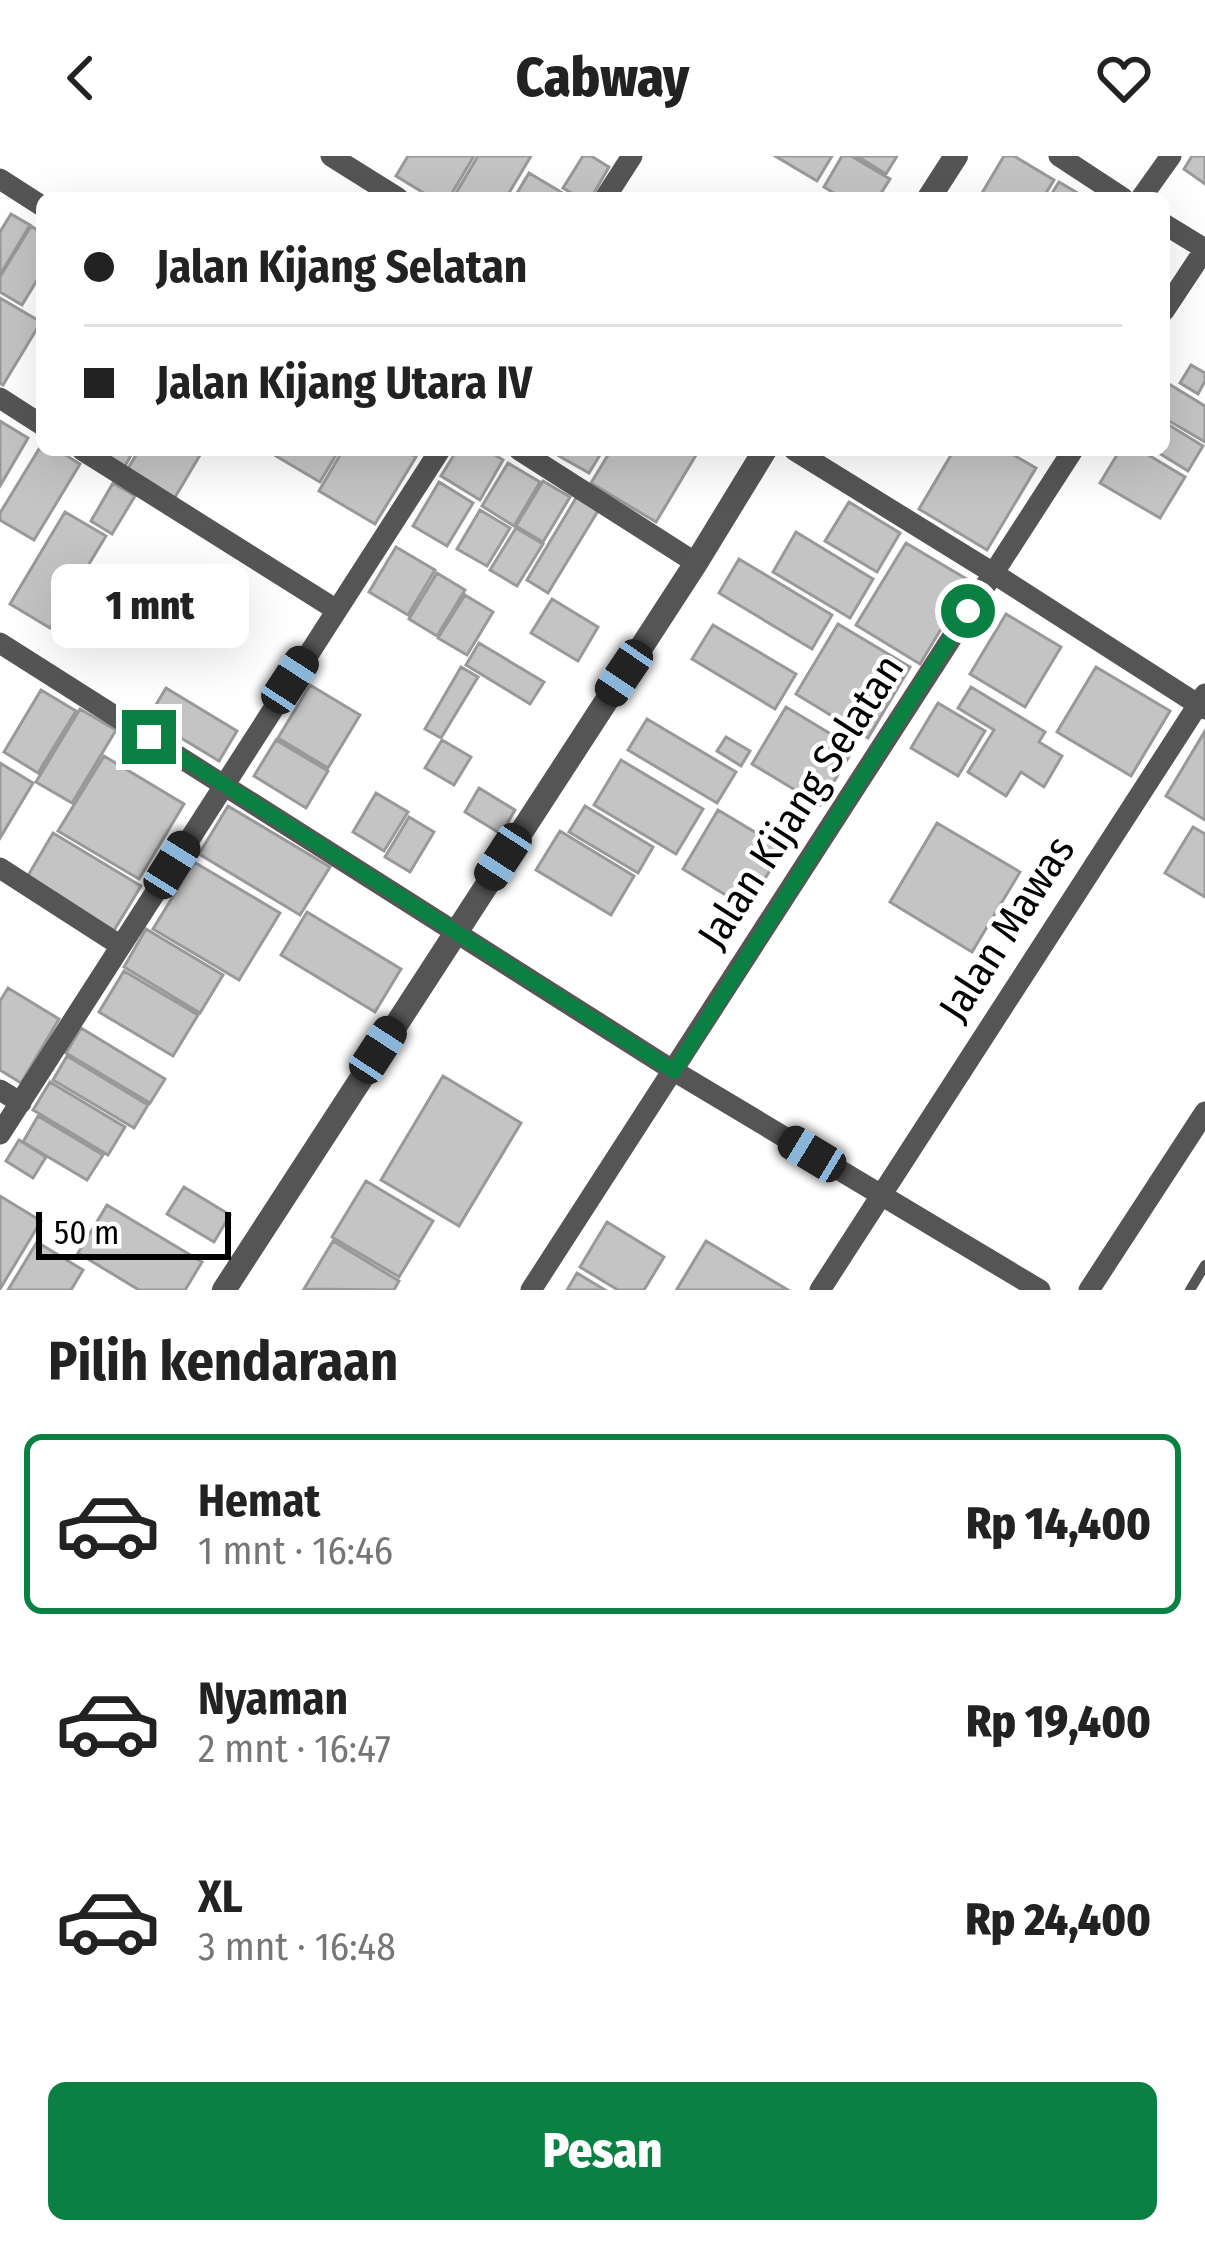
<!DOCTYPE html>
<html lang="id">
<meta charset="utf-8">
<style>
body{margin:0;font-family:"Fira Sans Condensed",sans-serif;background:#f6f6f6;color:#222;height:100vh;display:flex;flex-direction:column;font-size:45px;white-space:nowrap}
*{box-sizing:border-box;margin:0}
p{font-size:39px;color:#767676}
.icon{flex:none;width:66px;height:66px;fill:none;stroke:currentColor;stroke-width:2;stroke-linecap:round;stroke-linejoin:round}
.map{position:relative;height:1134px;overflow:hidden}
.panel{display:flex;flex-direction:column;background:#fff;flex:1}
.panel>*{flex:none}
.top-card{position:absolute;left:36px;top:36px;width:1134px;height:264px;border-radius:18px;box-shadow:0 12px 48px #0002;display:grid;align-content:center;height:264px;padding:0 48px;background:#fff}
.scale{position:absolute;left:36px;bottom:30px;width:195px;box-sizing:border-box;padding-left:12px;border:6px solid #000;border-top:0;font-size:33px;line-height:42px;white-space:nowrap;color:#000;-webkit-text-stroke:9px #fff;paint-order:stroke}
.end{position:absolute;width:54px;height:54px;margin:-27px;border:15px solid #0b8043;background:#fff;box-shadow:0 0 0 6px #fff}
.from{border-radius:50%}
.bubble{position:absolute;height:84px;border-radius:18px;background:#fff;box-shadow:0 12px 48px #0002;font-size:39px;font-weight:800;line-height:84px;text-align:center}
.car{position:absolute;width:36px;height:72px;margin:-36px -18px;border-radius:15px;box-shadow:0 0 9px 3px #0007;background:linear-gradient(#222 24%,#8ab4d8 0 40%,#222 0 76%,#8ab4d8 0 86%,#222 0)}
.top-card b{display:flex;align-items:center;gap:42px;height:114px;font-size:45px}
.top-card b+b{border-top:3px solid #e0e0e0}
.top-card i{width:30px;height:30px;background:#222}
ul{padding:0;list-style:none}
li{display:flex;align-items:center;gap:36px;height:180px;margin:0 24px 18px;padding:0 24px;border:6px solid transparent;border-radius:18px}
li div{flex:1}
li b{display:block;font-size:45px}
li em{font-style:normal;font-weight:800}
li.on{border-color:#0b8043}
li>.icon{width:108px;height:108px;stroke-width:1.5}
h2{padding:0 48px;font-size:54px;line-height:144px}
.button{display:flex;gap:24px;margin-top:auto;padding:24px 48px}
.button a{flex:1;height:138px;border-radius:18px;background:#0b8043;color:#fff;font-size:48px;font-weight:800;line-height:138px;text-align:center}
header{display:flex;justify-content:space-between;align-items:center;height:156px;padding:0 48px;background:#fff;font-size:54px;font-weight:800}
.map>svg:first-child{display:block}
.building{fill:#c4c4c4;stroke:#999;stroke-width:3}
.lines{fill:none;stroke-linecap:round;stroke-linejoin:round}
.service{stroke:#555;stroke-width:10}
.minor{stroke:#555;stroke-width:21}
.tertiary{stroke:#555;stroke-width:24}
.route{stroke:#0b8043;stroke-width:15}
.labels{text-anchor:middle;stroke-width:9;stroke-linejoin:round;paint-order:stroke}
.street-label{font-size:42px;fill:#000;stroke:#fff}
</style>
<header><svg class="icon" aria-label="back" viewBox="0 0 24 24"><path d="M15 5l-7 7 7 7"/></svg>Cabway<svg class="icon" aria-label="heart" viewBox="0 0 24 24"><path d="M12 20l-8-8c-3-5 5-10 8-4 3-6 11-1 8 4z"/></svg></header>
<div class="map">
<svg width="1205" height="1134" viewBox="0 0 1205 1134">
<rect width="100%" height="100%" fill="#fff"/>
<path class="building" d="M 408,0 L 474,0 L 449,42 L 432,42 L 396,20 Z
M 478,0 L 531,0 L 506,42 L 453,42 Z
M 583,0 L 591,0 L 609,11 L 591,42 L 580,42 L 563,32 Z
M 775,0 L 832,0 L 817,25 Z
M 842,0 L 851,0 L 890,23 L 878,42 L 842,42 L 824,31 Z
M 857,0 L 897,0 L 886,18 Z
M 1004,0 L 1014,0 L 1054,24 L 1043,42 L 979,42 Z
M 1192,0 L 1205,0 L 1205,28 L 1184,13 Z
M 529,17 L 571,42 L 514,42 Z
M 1059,26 L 1081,39 L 1079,42 L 1049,42 Z
M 11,58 L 30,69 L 0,119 L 0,76 Z
M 31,70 L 42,77 L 42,116 L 22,149 L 0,136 L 0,121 Z
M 0,142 L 41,166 L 3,229 L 0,227 Z
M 1191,209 L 1205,217 L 1205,225 L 1198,238 L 1180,227 Z
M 1164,225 L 1205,250 L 1205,286 L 1164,262 Z
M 0,265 L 28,282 L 0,330 Z
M 1164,266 L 1203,290 L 1188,315 L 1154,294 L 1164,294 Z
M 42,288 L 42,294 L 57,294 L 80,308 L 34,384 L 0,364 L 0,357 Z
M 94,294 L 134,294 L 124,312 Z
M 139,294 L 203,294 L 174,343 L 127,314 Z
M 280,294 L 339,294 L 320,326 L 276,300 Z
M 343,294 L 405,294 L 416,301 L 375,368 L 319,335 Z
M 457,294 L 487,294 L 503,304 L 480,344 L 441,320 Z
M 563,294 L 603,294 L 589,317 L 559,300 Z
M 611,294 L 699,294 L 656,366 L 591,327 Z
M 954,294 L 1005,294 L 1036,312 L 987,394 L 919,353 Z
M 1120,294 L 1140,294 L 1185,321 L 1160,362 L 1100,327 Z
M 508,307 L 540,326 L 514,370 L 482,350 Z
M 543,325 L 570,341 L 543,386 L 516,370 Z
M 439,326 L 473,347 L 447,390 L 413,370 Z
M 113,327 L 135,340 L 112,378 L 91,365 Z
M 579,337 L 601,350 L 548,437 L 527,424 Z
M 849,346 L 900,377 L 877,416 L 825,385 Z
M 480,354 L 510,372 L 487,410 L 457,393 Z
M 65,356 L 106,380 L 50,472 L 10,448 Z
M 516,372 L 543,388 L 517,430 L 490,414 Z
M 796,376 L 873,423 L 850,462 L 773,416 Z
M 906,387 L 970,425 L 920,508 L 856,469 Z
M 396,391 L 435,414 L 408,459 L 369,436 Z
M 739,403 L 832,459 L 812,493 L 719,437 Z
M 437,417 L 465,434 L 437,480 L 409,463 Z
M 465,439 L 493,456 L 467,499 L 438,482 Z
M 552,443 L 598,471 L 578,505 L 531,477 Z
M 1006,458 L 1061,491 L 1025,551 L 970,518 Z
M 838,468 L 910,511 L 868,582 L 796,538 Z
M 713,469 L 796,518 L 775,553 L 692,503 Z
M 479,487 L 544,526 L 530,548 L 466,509 Z
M 461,511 L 478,521 L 441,582 L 425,573 Z
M 1096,511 L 1170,555 L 1131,620 L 1057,576 Z
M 310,529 L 360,559 L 328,612 L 278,582 Z
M 971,531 L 1045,576 L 1039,586 L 1062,600 L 1044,631 L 1021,616 L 1006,640 L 968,616 L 994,574 L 958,552 Z
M 166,532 L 237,575 L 219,605 L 148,562 Z
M 41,534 L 76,555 L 38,617 L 4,596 Z
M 938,547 L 985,575 L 958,620 L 911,592 Z
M 786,551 L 854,592 L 820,649 L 752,608 Z
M 80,553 L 116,574 L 72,647 L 36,626 Z
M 647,563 L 736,616 L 717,647 L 628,594 Z
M 1205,575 L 1205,664 L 1166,640 Z
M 726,581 L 750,595 L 741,610 L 717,595 Z
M 276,584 L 328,615 L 306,652 L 254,620 Z
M 442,584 L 471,601 L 454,629 L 425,612 Z
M 104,600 L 184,648 L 139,723 L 58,675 Z
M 621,604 L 703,653 L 676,698 L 594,649 Z
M 0,607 L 33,627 L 0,682 Z
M 479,632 L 515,654 L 501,678 L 465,656 Z
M 376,637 L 408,656 L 384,695 L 353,676 Z
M 228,650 L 330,711 L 300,759 L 199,698 Z
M 585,650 L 653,691 L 638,717 L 569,676 Z
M 718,654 L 783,693 L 747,752 L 683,713 Z
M 409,661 L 434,676 L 410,716 L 385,701 Z
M 937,667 L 1020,716 L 972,796 L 890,746 Z
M 1193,671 L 1205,678 L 1205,741 L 1165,717 Z
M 560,675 L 634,720 L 611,759 L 536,714 Z
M 53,677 L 141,730 L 113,776 L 26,723 Z
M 194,706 L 280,757 L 239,824 L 153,773 Z
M 307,756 L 401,813 L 375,856 L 281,799 Z
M 146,773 L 223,819 L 200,857 L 124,811 Z
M 124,815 L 198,859 L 173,900 L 99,856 Z
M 8,832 L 59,863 L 21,927 L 0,914 L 0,845 Z
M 81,872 L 165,923 L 150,947 L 66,897 Z
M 67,900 L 148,949 L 134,972 L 53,924 Z
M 443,920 L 521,967 L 459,1070 L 381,1024 Z
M 50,926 L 125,971 L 108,999 L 33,954 Z
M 38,960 L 103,999 L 87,1024 L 23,986 Z
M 19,984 L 46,1001 L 33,1022 L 6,1005 Z
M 366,1025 L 433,1065 L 399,1121 L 332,1081 Z
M 184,1031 L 230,1059 L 214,1086 L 167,1058 Z
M 0,1040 L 41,1065 L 0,1133 Z
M 107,1049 L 202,1106 L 185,1134 L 139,1134 L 78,1097 Z
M 607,1066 L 664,1101 L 644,1134 L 618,1134 L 580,1111 Z
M 333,1085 L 399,1125 L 394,1134 L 304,1133 Z
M 706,1085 L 788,1134 L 680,1134 L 677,1133 Z
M 37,1086 L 83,1114 L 71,1134 L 8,1134 Z
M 577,1117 L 605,1134 L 567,1134 Z"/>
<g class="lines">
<path class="service" d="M 1190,1134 L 1205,1109"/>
<path class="minor" d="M 331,0 L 398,42
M 1059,0 L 1123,42
M 0,23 L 42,50
M 605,42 L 632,0
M 1141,42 L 1171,0
M 1164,68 L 1205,93
M 1164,155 L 1205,93
M 0,242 L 42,269
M 82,294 L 335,453
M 519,294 L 696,407
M 794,294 L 993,417 L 1205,553
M 0,487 L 674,915 L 1040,1134
M 0,712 L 121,790
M 0,934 L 21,947
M 0,978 L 440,294
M 531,1134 L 1073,294
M 820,1134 L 1205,538
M 1089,1134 L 1205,956"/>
<path class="tertiary" d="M 929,42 L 956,0
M 224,1134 L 696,407 L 765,294"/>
</g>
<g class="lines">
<path class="route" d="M 149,581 L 674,915 L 968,455"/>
</g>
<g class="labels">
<g class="street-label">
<text transform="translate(800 645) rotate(-57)" y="15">Jalan Kijang Selatan</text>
<text transform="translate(1006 772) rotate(-57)" y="15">Jalan Mawas</text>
</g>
</g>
</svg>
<div class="scale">50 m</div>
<i class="end from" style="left:968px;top:455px"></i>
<i class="end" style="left:149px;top:581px"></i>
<div class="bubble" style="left:51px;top:408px;width:198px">1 mnt</div>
<i class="car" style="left:624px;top:517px;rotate:214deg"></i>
<i class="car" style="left:290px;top:524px;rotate:33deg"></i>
<i class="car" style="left:503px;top:701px;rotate:213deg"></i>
<i class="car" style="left:172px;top:709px;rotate:32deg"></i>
<i class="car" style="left:378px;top:894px;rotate:33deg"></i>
<i class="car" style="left:812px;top:998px;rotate:301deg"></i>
<div class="top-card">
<b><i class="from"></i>Jalan Kijang Selatan</b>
<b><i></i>Jalan Kijang Utara IV</b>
</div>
</div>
<section class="panel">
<h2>Pilih kendaraan</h2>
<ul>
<li class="on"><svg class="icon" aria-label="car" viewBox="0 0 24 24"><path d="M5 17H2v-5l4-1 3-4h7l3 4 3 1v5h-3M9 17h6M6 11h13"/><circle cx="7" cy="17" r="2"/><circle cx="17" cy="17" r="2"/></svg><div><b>Hemat</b><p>1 mnt · 16:46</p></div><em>Rp 14,400</em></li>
<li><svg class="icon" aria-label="car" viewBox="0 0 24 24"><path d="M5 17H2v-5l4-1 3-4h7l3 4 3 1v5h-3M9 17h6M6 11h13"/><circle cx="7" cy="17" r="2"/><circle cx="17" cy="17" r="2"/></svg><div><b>Nyaman</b><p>2 mnt · 16:47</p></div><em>Rp 19,400</em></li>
<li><svg class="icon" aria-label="car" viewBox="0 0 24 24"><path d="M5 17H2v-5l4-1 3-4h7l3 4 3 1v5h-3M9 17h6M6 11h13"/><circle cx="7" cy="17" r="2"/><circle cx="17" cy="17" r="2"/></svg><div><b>XL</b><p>3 mnt · 16:48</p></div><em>Rp 24,400</em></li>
</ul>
<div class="button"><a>Pesan</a></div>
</section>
